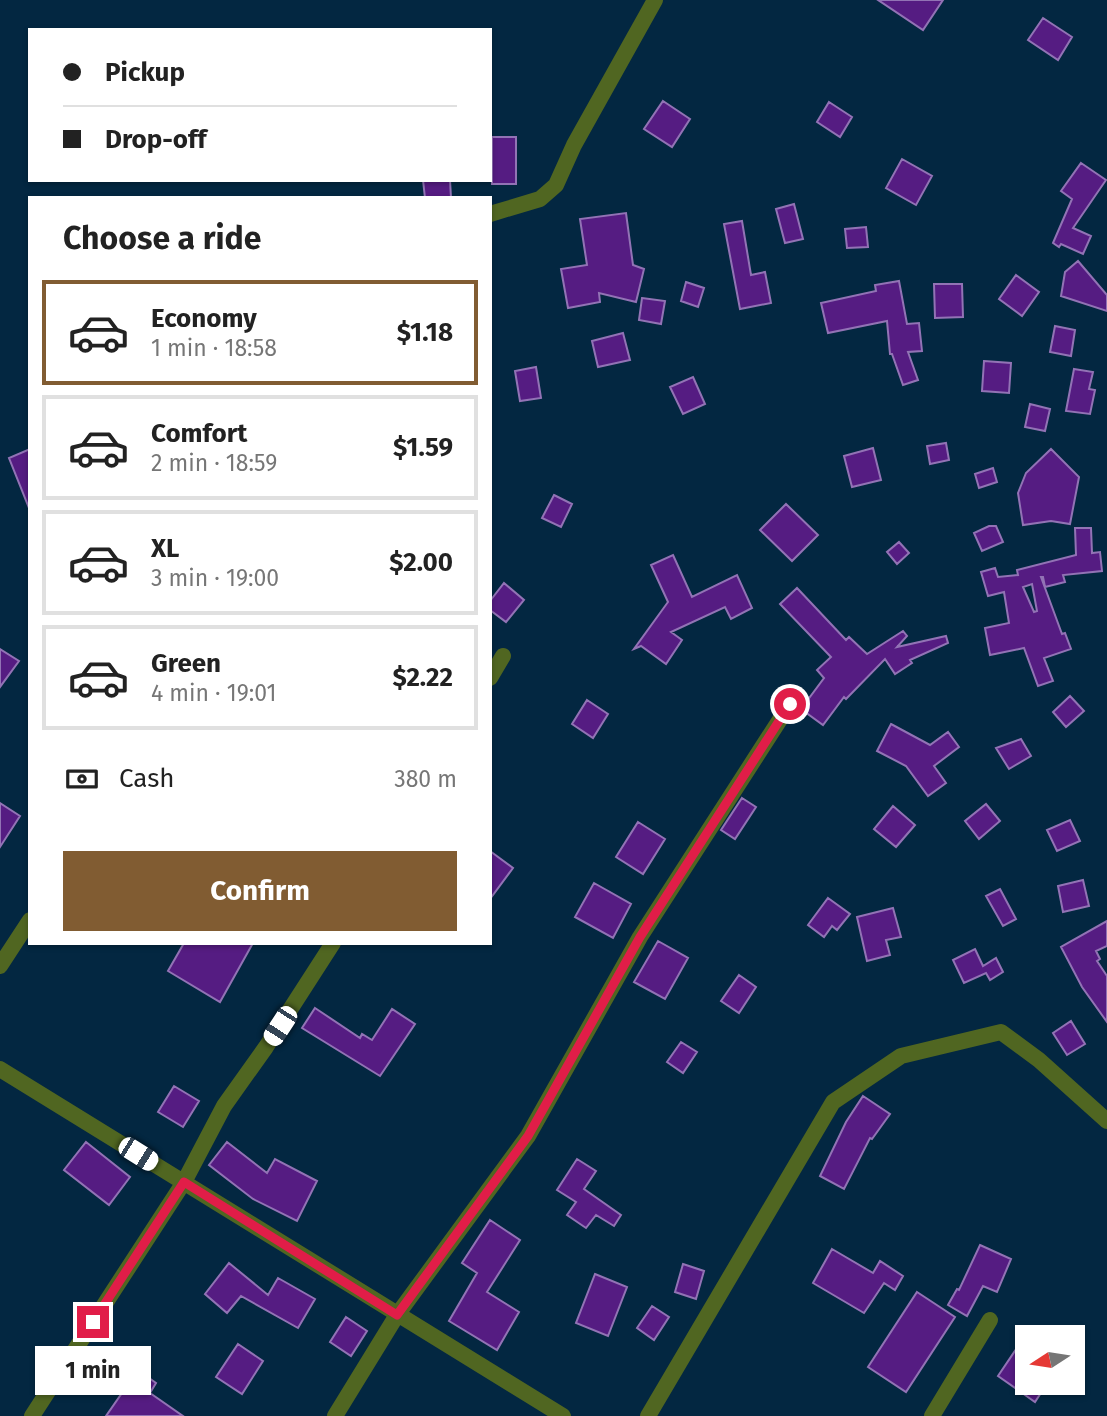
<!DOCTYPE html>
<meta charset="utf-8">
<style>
body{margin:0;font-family:"Fira Sans",sans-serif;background:#f2f2f2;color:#222;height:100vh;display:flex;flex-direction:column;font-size:26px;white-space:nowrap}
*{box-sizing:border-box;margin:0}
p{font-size:23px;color:#767676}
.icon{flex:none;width:38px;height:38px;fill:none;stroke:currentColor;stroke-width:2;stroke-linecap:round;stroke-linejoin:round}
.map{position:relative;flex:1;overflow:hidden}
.sheet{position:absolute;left:28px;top:196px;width:464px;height:749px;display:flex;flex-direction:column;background:#fff;border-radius:0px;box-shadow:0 2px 5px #0004}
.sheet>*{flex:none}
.banner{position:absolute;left:28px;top:28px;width:464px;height:154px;border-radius:0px;box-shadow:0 2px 5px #0004;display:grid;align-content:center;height:154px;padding:0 35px;background:#fff}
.needle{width:46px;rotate:258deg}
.fabs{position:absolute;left:1015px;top:1325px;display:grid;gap:14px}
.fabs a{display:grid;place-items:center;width:70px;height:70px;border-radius:0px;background:#fff;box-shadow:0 2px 5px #0004;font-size:35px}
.end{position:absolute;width:32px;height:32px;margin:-16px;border:9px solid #e11d48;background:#fff;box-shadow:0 0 0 4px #fff}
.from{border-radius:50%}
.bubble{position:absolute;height:49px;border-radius:0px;background:#fff;box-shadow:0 2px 5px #0004;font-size:23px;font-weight:700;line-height:49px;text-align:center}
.car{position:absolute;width:21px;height:42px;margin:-21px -10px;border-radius:9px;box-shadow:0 0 5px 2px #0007;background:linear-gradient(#fff 24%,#345 0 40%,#fff 0 76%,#345 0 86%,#fff 0)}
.banner b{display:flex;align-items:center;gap:24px;height:66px;font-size:26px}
.banner b+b{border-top:2px solid #e0e0e0}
.banner i{width:18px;height:18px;background:#222}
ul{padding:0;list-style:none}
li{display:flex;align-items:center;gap:21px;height:105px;margin:0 14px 10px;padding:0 21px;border:4px solid #e0e0e0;border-radius:0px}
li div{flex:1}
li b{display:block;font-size:26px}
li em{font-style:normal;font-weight:700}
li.current{border-color:#815c32}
li>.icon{width:63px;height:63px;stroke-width:1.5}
h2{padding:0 35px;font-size:32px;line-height:84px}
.pay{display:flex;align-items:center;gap:18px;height:77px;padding:0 35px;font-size:26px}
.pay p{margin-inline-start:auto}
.button{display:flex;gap:14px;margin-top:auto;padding:14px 35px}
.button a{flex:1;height:80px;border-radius:0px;background:#815c32;color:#fff;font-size:28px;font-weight:700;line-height:80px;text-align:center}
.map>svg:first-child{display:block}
.building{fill:#551c82;stroke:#9273b5;stroke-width:2;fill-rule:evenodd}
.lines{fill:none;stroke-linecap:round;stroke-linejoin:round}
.street{stroke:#506621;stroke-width:16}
.route{stroke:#e11d48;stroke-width:9}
</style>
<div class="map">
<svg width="1107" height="1416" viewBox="0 0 1107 1416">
<rect width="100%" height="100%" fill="#032741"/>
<path class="building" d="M 878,0 L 943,0 L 923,30 Z
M 1043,18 L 1072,37 L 1058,60 L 1028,40 Z
M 663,101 L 690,119 L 672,147 L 644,129 Z
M 829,102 L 852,117 L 840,137 L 817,122 Z
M 492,137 L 516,137 L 516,184 L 492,184 Z
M 902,159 L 932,176 L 916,205 L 886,188 Z
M 1081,163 L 1106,180 L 1073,228 L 1091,236 L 1083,254 L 1061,244 L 1059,247 L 1053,243 L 1072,199 L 1061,191 Z
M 423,180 L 450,180 L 451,198 L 425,198 Z
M 794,204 L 803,239 L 785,243 L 776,209 Z
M 626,213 L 633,265 L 644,269 L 636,302 L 599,293 L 600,302 L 568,308 L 561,269 L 587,265 L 580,219 Z
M 742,221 L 751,275 L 765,272 L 771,303 L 740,309 L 724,224 Z
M 866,227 L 868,247 L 847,248 L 845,229 Z
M 1078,261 L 1107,295 L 1107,311 L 1061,296 L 1065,272 Z
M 1016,275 L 1039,292 L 1022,316 L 999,299 Z
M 899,281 L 907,324 L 919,323 L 922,351 L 908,352 L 918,380 L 903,385 L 892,354 L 890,354 L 887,321 L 828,333 L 821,303 L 876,291 L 875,285 Z
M 686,282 L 704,288 L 698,307 L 681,301 Z
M 934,284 L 962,284 L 963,317 L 935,318 Z
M 642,298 L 665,301 L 661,324 L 639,320 Z
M 1055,326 L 1075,330 L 1071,356 L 1050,352 Z
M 623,333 L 630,360 L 598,367 L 592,341 Z
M 984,361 L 1011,363 L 1009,393 L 982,391 Z
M 536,367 L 541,398 L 520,401 L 515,371 Z
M 1074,369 L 1093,372 L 1089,389 L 1095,390 L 1090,414 L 1066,411 Z
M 693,377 L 705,404 L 683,414 L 670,387 Z
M 1030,404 L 1050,409 L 1045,431 L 1025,427 Z
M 946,443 L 949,460 L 930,464 L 927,446 Z
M 873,448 L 881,480 L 852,487 L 844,456 Z
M 30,449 L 30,508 L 29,508 L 9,458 Z
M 1051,449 L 1079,477 L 1070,524 L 1051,521 L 1023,525 L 1018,493 L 1026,473 Z
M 993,468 L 997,482 L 979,488 L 975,474 Z
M 554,495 L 572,504 L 561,527 L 542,518 Z
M 786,504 L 818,535 L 792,561 L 760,530 Z
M 989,526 L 996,526 L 1003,542 L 982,551 L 974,533 Z
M 1075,528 L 1091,528 L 1092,553 L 1100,552 L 1102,571 L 1063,575 L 1065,582 L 1045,587 L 1043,577 L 1041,577 L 1062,634 L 1065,633 L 1071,649 L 1044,658 L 1053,681 L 1038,686 L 1024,648 L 990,655 L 985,628 L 1009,623 L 1004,592 L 988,596 L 981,572 L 995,568 L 998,577 L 1018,575 L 1017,570 L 1076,555 ZM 1032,584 L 1037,611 L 1034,612 L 1023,587 Z
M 899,542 L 909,553 L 897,564 L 887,552 Z
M 673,555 L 692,597 L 737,575 L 752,608 L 731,619 L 725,607 L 671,632 L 682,640 L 666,664 L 641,646 L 634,649 L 668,602 L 651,565 Z
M 504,583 L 524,600 L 506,622 L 490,610 L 490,601 Z
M 797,588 L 846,640 L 849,637 L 867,654 L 903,631 L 907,636 L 897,647 L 946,636 L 948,643 L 910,660 L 912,663 L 895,674 L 885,659 L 846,699 L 844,697 L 823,725 L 801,709 L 824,678 L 817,670 L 831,657 L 780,604 Z
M 0,649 L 19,661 L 0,687 Z
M 1070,696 L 1084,711 L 1066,727 L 1053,712 Z
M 587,700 L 608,714 L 593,738 L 572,724 Z
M 891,724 L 930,745 L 948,732 L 959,747 L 934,766 L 946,783 L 928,796 L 906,766 L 877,751 Z
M 1021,739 L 1031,756 L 1009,769 L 996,748 Z
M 742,798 L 756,807 L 735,839 L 721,830 Z
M 0,803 L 20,816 L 0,847 Z
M 986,804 L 1000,821 L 979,839 L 965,821 Z
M 893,806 L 915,825 L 896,847 L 874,829 Z
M 1070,820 L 1080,841 L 1057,851 L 1047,830 Z
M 638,822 L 665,839 L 643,874 L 616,857 Z
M 490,851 L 513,868 L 490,899 Z
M 1083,880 L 1089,906 L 1063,912 L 1058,886 Z
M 594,883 L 631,904 L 613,938 L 575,917 Z
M 1000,889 L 1016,919 L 1003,926 L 986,896 Z
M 828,898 L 850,914 L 837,930 L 832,926 L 824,937 L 808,925 Z
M 893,908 L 901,937 L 886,940 L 890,955 L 867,961 L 857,917 Z
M 1107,921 L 1107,946 L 1096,951 L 1100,959 L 1097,961 L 1107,976 L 1107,1022 L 1082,987 L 1061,947 Z
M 658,941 L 688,958 L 665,999 L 634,982 Z
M 184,943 L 253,943 L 220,1002 L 168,971 Z
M 975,949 L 983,966 L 996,958 L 1003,972 L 990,980 L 986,973 L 964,983 L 953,960 Z
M 739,975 L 756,987 L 739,1013 L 721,1001 Z
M 315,1008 L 360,1038 L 362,1034 L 372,1040 L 392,1009 L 415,1024 L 380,1076 L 302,1028 Z
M 1071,1021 L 1085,1044 L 1067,1055 L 1053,1033 Z
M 681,1042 L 697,1052 L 683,1073 L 667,1062 Z
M 174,1086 L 199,1101 L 183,1127 L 158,1112 Z
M 863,1096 L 890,1114 L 872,1139 L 870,1138 L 844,1189 L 820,1176 L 846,1122 Z
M 86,1142 L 130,1177 L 109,1205 L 64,1170 Z
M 227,1142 L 267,1173 L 275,1159 L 317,1181 L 297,1221 L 253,1199 L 209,1165 Z
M 577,1159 L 596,1171 L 584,1189 L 621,1215 L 614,1226 L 596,1215 L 586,1228 L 567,1215 L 576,1202 L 557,1190 Z
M 490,1220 L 520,1240 L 487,1292 L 519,1312 L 497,1350 L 449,1321 L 477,1273 L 462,1263 Z
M 980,1245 L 1011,1259 L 997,1292 L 983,1286 L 967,1316 L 948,1305 L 957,1289 L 959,1290 Z
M 832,1249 L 873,1273 L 880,1261 L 903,1276 L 895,1290 L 884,1283 L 864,1313 L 813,1283 Z
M 229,1263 L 268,1295 L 278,1278 L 315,1299 L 298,1328 L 241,1296 L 227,1313 L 205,1294 Z
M 683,1264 L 704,1271 L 696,1299 L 675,1292 Z
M 595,1274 L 627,1287 L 608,1336 L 576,1323 Z
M 917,1292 L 955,1317 L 906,1392 L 868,1367 Z
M 652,1306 L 669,1317 L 654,1340 L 637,1328 Z
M 346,1317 L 367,1331 L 351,1356 L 330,1342 Z
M 1027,1333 L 1027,1382 L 1048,1382 L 1035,1402 L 998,1376 Z
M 238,1344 L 263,1361 L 242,1394 L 216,1377 Z
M 138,1370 L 156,1383 L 150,1393 L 183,1416 L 106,1416 Z"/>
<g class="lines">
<path class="street" d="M 490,214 L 540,199 L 556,185 L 574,145 L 655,0
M 490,678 L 503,656
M 0,966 L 30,920
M 0,1069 L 563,1416
M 32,1416 L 184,1182 L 224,1106 L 266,1047 L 333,943
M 335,1416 L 397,1315 L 528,1136 L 640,937 L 790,704
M 648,1416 L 833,1102 L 901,1056 L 1001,1032 L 1039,1060 L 1107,1121
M 932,1416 L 990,1320"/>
</g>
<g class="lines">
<path class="route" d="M 93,1322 L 184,1182 L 397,1315 L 528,1136 L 640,937 L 790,704"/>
</g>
</svg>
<div class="fabs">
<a><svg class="needle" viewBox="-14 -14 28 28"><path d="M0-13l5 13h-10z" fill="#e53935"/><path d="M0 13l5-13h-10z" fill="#767676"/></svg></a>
</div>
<i class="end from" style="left:790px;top:704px"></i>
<i class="end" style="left:93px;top:1322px"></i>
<div class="bubble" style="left:35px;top:1346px;width:116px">1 min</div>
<i class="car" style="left:280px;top:1026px;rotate:213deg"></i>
<i class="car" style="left:138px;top:1154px;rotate:122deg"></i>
<div class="banner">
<b><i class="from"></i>Pickup</b>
<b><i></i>Drop-off</b>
</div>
<section class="sheet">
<h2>Choose a ride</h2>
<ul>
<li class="current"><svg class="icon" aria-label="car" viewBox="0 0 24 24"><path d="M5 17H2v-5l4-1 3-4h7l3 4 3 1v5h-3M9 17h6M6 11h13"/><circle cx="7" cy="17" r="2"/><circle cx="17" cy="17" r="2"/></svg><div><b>Economy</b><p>1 min · 18:58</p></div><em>$1.18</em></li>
<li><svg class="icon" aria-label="car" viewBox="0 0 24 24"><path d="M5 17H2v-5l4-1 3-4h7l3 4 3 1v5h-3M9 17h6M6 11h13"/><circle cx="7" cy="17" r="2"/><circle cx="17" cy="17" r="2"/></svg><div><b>Comfort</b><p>2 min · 18:59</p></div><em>$1.59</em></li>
<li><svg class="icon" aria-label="car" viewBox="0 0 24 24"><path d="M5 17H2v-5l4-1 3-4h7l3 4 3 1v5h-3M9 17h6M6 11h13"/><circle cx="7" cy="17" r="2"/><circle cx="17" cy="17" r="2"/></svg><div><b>XL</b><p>3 min · 19:00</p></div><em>$2.00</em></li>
<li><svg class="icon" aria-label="car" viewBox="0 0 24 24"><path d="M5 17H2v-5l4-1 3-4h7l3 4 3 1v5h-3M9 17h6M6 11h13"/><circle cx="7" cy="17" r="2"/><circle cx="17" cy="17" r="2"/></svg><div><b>Green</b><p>4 min · 19:01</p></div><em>$2.22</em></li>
</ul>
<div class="pay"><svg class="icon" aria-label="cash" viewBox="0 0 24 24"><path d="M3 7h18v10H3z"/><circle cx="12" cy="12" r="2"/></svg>Cash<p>380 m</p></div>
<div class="button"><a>Confirm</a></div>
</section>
</div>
